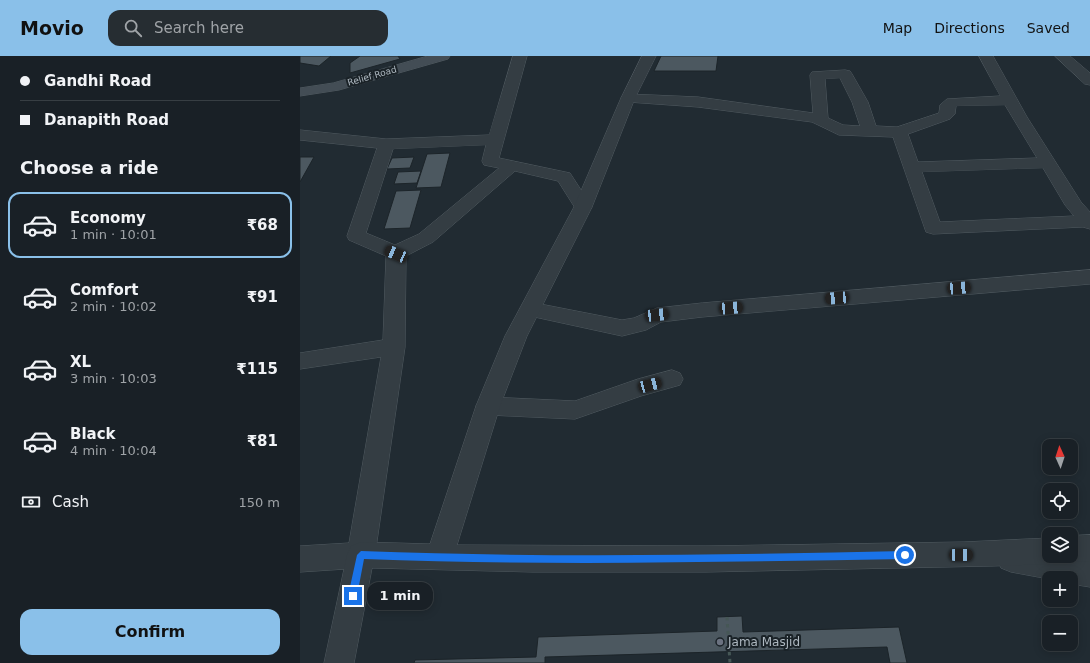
<!DOCTYPE html>
<meta charset="utf-8">
<style>
body{margin:0;font-family:"DejaVu Sans",sans-serif;background:#262d32;color:#f1f3f6;height:100vh;display:flex;flex-direction:column;font-size:15px;white-space:nowrap}
*{box-sizing:border-box;margin:0}
p{font-size:13px;color:#9fa3a7}
.icon{flex:none;width:22px;height:22px;fill:none;stroke:currentColor;stroke-width:2;stroke-linecap:round;stroke-linejoin:round}
.map{position:relative;flex:1;overflow:hidden}
.side{display:flex;flex-direction:column;background:#192026;width:300px}
.side>*{flex:none}
.banner{display:grid;align-content:center;height:88px;padding:0 20px;background:#192026}
.needle{width:26px;rotate:357deg}
.controls{position:absolute;left:742px;top:383px;display:grid;gap:8px}
.controls a{display:grid;place-items:center;width:36px;height:36px;border-radius:8px;background:#192026;box-shadow:0 2px 10px #0003,0 0 0 1px #373e43;font-size:20px}
.end{position:absolute;width:18px;height:18px;margin:-9px;border:5px solid #1a73e8;background:#fff;box-shadow:0 0 0 2px #fff}
.from{border-radius:50%}
.bubble{position:absolute;height:28px;border-radius:12px;background:#192026;box-shadow:0 2px 10px #0003,0 0 0 1px #373e43;font-size:13px;font-weight:700;line-height:28px;text-align:center}
.car{position:absolute;width:12px;height:24px;margin:-12px -6px;border-radius:5px;box-shadow:0 0 3px 1px #0007;background:linear-gradient(#222 24%,#8ab4d8 0 40%,#222 0 76%,#8ab4d8 0 86%,#222 0)}
.banner b{display:flex;align-items:center;gap:14px;height:38px;font-size:15px}
.banner b+b{border-top:1px solid #373e43}
.banner i{width:10px;height:10px;background:#f1f3f6}
ul{padding:0;list-style:none}
li{display:flex;align-items:center;gap:12px;height:66px;margin:0 8px 6px;padding:0 12px;border:2px solid transparent;border-radius:12px}
li div{flex:1}
li b{display:block;font-size:15px}
li em{font-style:normal;font-weight:700}
li.active{border-color:#8ac0e9}
li>.icon{width:36px;height:36px;stroke-width:1.5}
h2{padding:0 20px;font-size:18px;line-height:48px}
.pay{display:flex;align-items:center;gap:10px;height:44px;padding:0 20px;font-size:15px}
.pay p{margin-inline-start:auto}
.primary-button{display:flex;gap:8px;margin-top:auto;padding:8px 20px}
.primary-button a{flex:1;height:46px;border-radius:12px;background:#8ac0e9;color:#111;font-size:16px;font-weight:700;line-height:46px;text-align:center}
header{display:flex;align-items:center;gap:24px;box-sizing:border-box;height:56px;padding:0 20px;background:#8ac0e9;color:#111}
header strong{font-size:19px}
nav{display:flex;gap:22px;margin-inline-start:auto;font-size:14px}
.search{width:280px;height:36px;background:#262d32;display:flex;align-items:center;gap:10px;box-sizing:border-box;padding:0 14px;border-radius:12px;color:#9fa3a7;font-size:15px}
main{display:flex;flex:1;min-height:0}
.map>svg:first-child{display:block}
.building{fill:#4c5860;stroke:#1c2429}
.lines{fill:none;stroke-linecap:round;stroke-linejoin:round}
.minor-casing{stroke:#515b61;stroke-width:1}
.tertiary-casing{stroke:#515b61;stroke-width:1}
.secondary-casing{stroke:#515b61;stroke-width:1}
.path{stroke:#465756;stroke-width:3;stroke-dasharray:3.5 3.5;stroke-linecap:butt}
.minor{fill:#343d43;fill-rule:evenodd}
.tertiary{fill:#343d43;fill-rule:evenodd}
.secondary{fill:#434d55;fill-rule:evenodd}
.route{fill:#1a73e8}
.worship-dot{fill:#6b7280;stroke:#1a2227;stroke-width:1.5}
.labels{text-anchor:middle;stroke-width:4;stroke-linejoin:round;paint-order:stroke}
.far-street-label{font-size:9px;fill:#aeb8c0;stroke:#1a2227}
.near-poi-label{font-size:12px;fill:#aeb8c0;stroke:#1a2227;text-anchor:start}
</style>
<header>
<strong>Movio</strong>
<div class="search"><svg class="icon" aria-label="search" viewBox="0 0 24 24"><circle cx="10" cy="10" r="6"/><path d="M15 15l6 6"/></svg>Search here</div>
<nav><a>Map</a><a>Directions</a><a>Saved</a></nav>
</header>
<main>
<section class="side">
<div class="banner">
<b><i class="from"></i>Gandhi Road</b>
<b><i></i>Danapith Road</b>
</div>
<h2>Choose a ride</h2>
<ul>
<li class="active"><svg class="icon" aria-label="car" viewBox="0 0 24 24"><path d="M5 17H2v-5l4-1 3-4h7l3 4 3 1v5h-3M9 17h6M6 11h13"/><circle cx="7" cy="17" r="2"/><circle cx="17" cy="17" r="2"/></svg><div><b>Economy</b><p>1 min · 10:01</p></div><em>₹68</em></li>
<li><svg class="icon" aria-label="car" viewBox="0 0 24 24"><path d="M5 17H2v-5l4-1 3-4h7l3 4 3 1v5h-3M9 17h6M6 11h13"/><circle cx="7" cy="17" r="2"/><circle cx="17" cy="17" r="2"/></svg><div><b>Comfort</b><p>2 min · 10:02</p></div><em>₹91</em></li>
<li><svg class="icon" aria-label="car" viewBox="0 0 24 24"><path d="M5 17H2v-5l4-1 3-4h7l3 4 3 1v5h-3M9 17h6M6 11h13"/><circle cx="7" cy="17" r="2"/><circle cx="17" cy="17" r="2"/></svg><div><b>XL</b><p>3 min · 10:03</p></div><em>₹115</em></li>
<li><svg class="icon" aria-label="car" viewBox="0 0 24 24"><path d="M5 17H2v-5l4-1 3-4h7l3 4 3 1v5h-3M9 17h6M6 11h13"/><circle cx="7" cy="17" r="2"/><circle cx="17" cy="17" r="2"/></svg><div><b>Black</b><p>4 min · 10:04</p></div><em>₹81</em></li>
</ul>
<div class="pay"><svg class="icon" aria-label="cash" viewBox="0 0 24 24"><path d="M3 7h18v10H3z"/><circle cx="12" cy="12" r="2"/></svg>Cash<p>150 m</p></div>
<div class="primary-button"><a>Confirm</a></div>
</section>
<div class="map">
<svg width="790" height="607" viewBox="0 0 790 607">
<rect width="100%" height="100%" fill="#212b32"/>
<path class="building" d="M 0,0 L 31,0 L 19,10 L 0,7 Z
M 60,0 L 98,0 L 100,3 L 50,17 L 50,7 Z
M 361,0 L 418,0 L 416,15 L 354,15 Z
M 150,97 L 141,131 L 116,132 L 127,98 Z
M 0,101 L 14,101 L 0,126 Z
M 114,101 L 110,112 L 87,113 L 92,102 Z
M 121,115 L 117,127 L 94,128 L 98,116 Z
M 121,134 L 110,172 L 84,173 L 96,135 Z
M 442,560 L 443,576 L 599,571 L 607,607 L 590,607 L 587,591 L 245,601 L 245,607 L 114,607 L 115,604 L 236,601 L 238,581 L 417,575 L 417,561 Z"/>
<g class="lines">
<defs>
<path id="minor" d="M 213,0 L 227,0 L 199,102 L 270,117 L 292,151 L 289,155 L 283,157 L 277,155 L 258,125 L 215,115 L 133,186 L 106,200 L 105,291 L 75,499 L 71,508 L 61,512 L 0,516 L 0,490 L 49,487 L 81,301 L 0,313 L 0,297 L 83,284 L 86,200 L 49,184 L 47,180 L 77,92 L 0,84 L 0,74 L 86,83 L 189,79 ZM 186,89 L 182,105 L 184,109 L 199,112 L 119,178 L 95,189 L 66,177 L 93,93 Z
M 679,0 L 693,0 L 727,61 L 781,146 L 790,156 L 790,173 L 783,171 L 633,178 L 626,176 L 593,81 L 539,79 L 512,66 L 398,51 L 328,46 L 323,45 L 321,42 L 323,39 L 328,38 L 398,41 L 513,57 L 510,19 L 512,16 L 545,14 L 550,15 L 552,18 L 568,46 L 576,70 L 597,71 L 639,57 L 640,49 L 647,43 L 700,40 ZM 540,22 L 552,46 L 560,70 L 543,69 L 528,62 L 525,23 ZM 705,49 L 737,102 L 618,106 L 608,78 L 650,63 L 655,58 L 656,50 ZM 743,112 L 765,149 L 774,160 L 640,166 L 622,116 Z
M 755,0 L 770,0 L 790,17 L 790,29 L 785,28 Z
M 790,214 L 790,228 L 402,261 L 361,266 L 346,274 L 322,280 L 230,260 L 223,258 L 220,253 L 223,248 L 230,246 L 322,264 L 334,262 L 357,252 L 402,247 Z
M 372,314 L 380,317 L 383,323 L 380,329 L 341,340 L 275,363 L 188,359 L 180,357 L 176,350 L 180,343 L 188,341 L 275,345 L 338,323 Z
M 711,490 L 749,497 L 749,500 L 764,500 L 790,505 L 790,531 L 771,528 L 771,522 L 749,522 L 749,523 L 711,516 L 701,512 L 697,503 L 701,494 Z"/>
<path id="tertiary" d="M 342,0 L 356,0 L 335,42 L 292,151 L 227,280 L 200,350 L 157,489 L 406,490 L 664,486 L 749,482 L 749,500 L 760,500 L 759,504 L 749,508 L 692,510 L 406,516 L 233,516 L 72,512 L 54,607 L 24,607 L 47,499 L 51,490 L 61,486 L 130,488 L 176,350 L 205,280 L 274,151 L 321,42 Z
M 790,479 L 790,505 L 771,506 L 761,502 L 761,500 L 771,500 L 771,480 Z"/>
<path id="secondary" d="M 128,0 L 150,0 L 148,3 L 39,34 L 0,40 L 0,32 L 33,27 Z"/>
</defs>
<use href="#minor" class="minor-casing"/>
<use href="#tertiary" class="tertiary-casing"/>
<use href="#secondary" class="secondary-casing"/>
<path class="path" d="M 427,561 L 430,607"/>
<use href="#minor" class="minor"/>
<use href="#tertiary" class="tertiary"/>
<use href="#secondary" class="secondary"/>
</g>
<path class="route" d="M 61,495 C 242,502 424,499 605,495 L 609,499 L 605,503 C 425,506 244,510 64,503 L 57,540 L 56,543 L 53,544 L 50,543 L 48,540 L 57,499 Z"/>
<circle class="worship-dot" cx="420" cy="586" r="4"/>
<g class="labels">
<g class="far-street-label">
<text transform="translate(72 20) rotate(-16)" y="3">Relief Road</text>
</g>
<g class="near-poi-label">
<text x="428" y="590">Jama Masjid</text>
</g>
</g>
</svg>
<div class="controls">
<a><svg class="needle" viewBox="-14 -14 28 28"><path d="M0-13l5 13h-10z" fill="#e53935"/><path d="M0 13l5-13h-10z" fill="#9fa3a7"/></svg></a>
<a><svg class="icon" aria-label="locate" viewBox="0 0 24 24"><circle cx="12" cy="12" r="6"/><path d="M12 2v4M12 18v4M2 12h4M18 12h4"/></svg></a>
<a><svg class="icon" aria-label="layers" viewBox="0 0 24 24"><path d="M12 4l9 5-9 5-9-5zM3 14l9 5 9-5"/></svg></a>
<a>+</a>
<a>−</a>
</div>
<i class="end from" style="left:605px;top:499px"></i>
<i class="end" style="left:53px;top:540px"></i>
<div class="bubble" style="left:67px;top:526px;width:66px">1 min</div>
<i class="car" style="left:96px;top:198px;rotate:293deg"></i>
<i class="car" style="left:659px;top:232px;rotate:86deg"></i>
<i class="car" style="left:537px;top:242px;rotate:266deg"></i>
<i class="car" style="left:431px;top:252px;rotate:86deg"></i>
<i class="car" style="left:357px;top:259px;rotate:84deg"></i>
<i class="car" style="left:350px;top:329px;rotate:75deg"></i>
<i class="car" style="left:661px;top:499px;rotate:90deg"></i>
</div>
</main>
